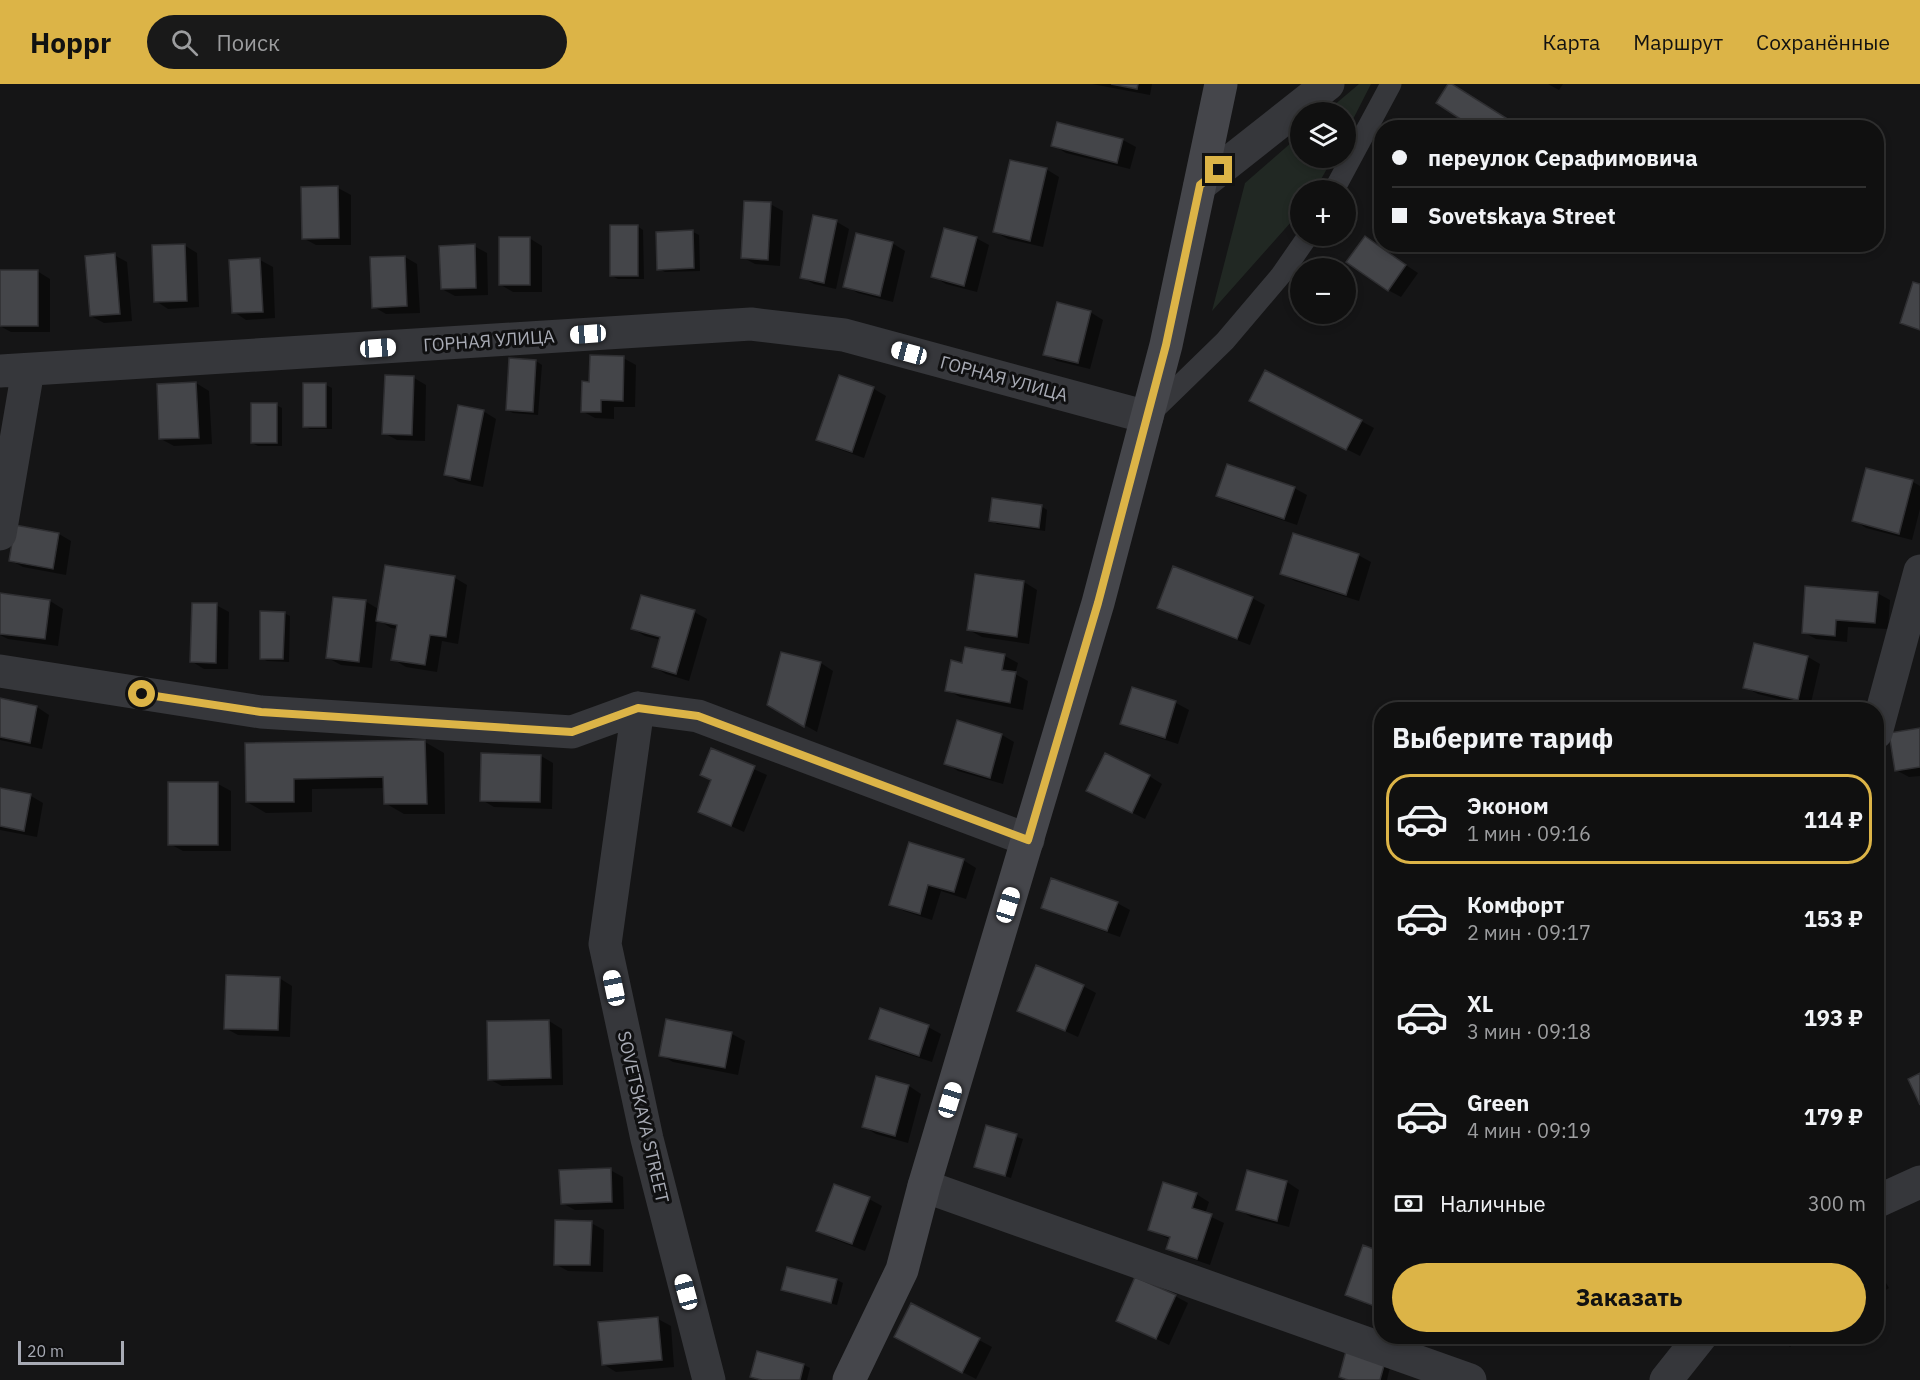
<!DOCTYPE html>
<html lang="ru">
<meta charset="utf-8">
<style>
body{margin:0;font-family:"IBM Plex Sans",sans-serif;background:#191919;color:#f1f3f6;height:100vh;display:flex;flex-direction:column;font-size:22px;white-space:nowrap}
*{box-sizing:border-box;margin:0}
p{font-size:20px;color:#9c9d9f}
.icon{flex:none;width:33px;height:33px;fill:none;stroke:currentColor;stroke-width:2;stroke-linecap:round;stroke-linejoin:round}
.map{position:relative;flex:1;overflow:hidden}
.details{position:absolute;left:1374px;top:618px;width:510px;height:642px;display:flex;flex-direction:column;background:#101010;border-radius:24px;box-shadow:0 3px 9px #0003,0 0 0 2px #303030}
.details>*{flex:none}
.top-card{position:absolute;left:1374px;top:36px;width:510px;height:132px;border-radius:24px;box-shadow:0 3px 9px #0003,0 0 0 2px #303030;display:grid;align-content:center;height:132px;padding:0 18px;background:#101010}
.buttons{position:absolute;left:1290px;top:18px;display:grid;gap:12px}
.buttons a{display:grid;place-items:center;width:66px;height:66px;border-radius:50%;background:#101010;box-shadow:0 3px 9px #0003,0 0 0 2px #303030;font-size:30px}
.scale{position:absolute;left:18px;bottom:15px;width:106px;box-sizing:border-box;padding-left:6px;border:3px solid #a8abb5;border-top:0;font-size:16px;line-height:21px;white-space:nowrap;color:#a8abb5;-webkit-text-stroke:4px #101011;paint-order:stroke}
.end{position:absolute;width:27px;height:27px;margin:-14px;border:8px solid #dcb447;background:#111;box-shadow:0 0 0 3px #111}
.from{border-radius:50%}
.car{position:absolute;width:18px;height:36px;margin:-18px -9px;border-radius:8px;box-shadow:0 0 4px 2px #0007;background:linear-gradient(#fff 24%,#345 0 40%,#fff 0 76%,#345 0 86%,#fff 0)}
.top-card b{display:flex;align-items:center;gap:21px;height:57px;font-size:22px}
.top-card b+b{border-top:2px solid #303030}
.top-card i{width:15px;height:15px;background:#f1f3f6}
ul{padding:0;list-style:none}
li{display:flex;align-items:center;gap:18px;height:90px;margin:0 12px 9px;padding:0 6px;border:3px solid transparent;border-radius:24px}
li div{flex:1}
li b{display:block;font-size:22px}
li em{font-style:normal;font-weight:800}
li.on{border-color:#dcb447}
li>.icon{width:54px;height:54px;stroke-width:1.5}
h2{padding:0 18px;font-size:27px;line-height:72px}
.pay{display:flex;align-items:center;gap:15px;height:66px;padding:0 18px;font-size:22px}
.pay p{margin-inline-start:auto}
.cta{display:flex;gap:12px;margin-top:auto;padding:12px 18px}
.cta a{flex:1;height:69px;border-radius:36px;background:#dcb447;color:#111;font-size:24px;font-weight:800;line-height:69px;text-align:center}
header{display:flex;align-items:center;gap:36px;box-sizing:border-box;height:84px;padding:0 30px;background:#dcb447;color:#111}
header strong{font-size:28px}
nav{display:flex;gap:33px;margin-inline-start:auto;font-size:21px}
.search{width:420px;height:54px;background:#191919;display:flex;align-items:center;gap:15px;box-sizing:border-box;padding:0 21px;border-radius:33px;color:#9c9d9f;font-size:22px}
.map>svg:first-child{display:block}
.green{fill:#212823}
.shadow{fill:#0007}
.building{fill:#444549;stroke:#2f2f32;stroke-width:1.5}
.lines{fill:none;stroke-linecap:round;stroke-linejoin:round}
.lane{stroke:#36373b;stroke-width:21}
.street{stroke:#36373b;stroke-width:33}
.secondary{stroke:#45464b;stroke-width:33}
.route{stroke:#dcb447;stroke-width:8}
.labels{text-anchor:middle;stroke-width:6;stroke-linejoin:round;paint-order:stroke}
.street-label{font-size:18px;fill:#a8abb5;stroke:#101011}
</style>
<header>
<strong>Hoppr</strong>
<div class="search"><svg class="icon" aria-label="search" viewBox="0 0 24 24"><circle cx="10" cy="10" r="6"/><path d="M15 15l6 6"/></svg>Поиск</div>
<nav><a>Карта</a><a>Маршрут</a><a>Сохранённые</a></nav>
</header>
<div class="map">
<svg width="1920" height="1296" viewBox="0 0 1920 1296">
<rect width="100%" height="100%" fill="#151516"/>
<path class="green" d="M 1359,0 L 1371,0 L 1346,49 L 1346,28 L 1326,28 Z
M 1300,51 L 1300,74 L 1333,74 L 1315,106 L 1300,106 L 1300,128 L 1212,227 L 1245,99 Z"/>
<path class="shadow" d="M 1092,0 L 1152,0 L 1150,11 Z
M 1450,0 L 1462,7 L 1518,42 L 1477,44 Z
M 1548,0 L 1563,0 L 1559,6 Z
M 1058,39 L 1123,56 L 1136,63 L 1130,85 L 1066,69 L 1053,61 Z
M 1046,85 L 1059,93 L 1043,163 L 1008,155 L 995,148 Z
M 338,104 L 351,111 L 351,161 L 316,161 L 303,154 Z
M 770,120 L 783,127 L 780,182 L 755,180 L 742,173 Z
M 815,133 L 837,138 L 849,145 L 836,205 L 814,200 L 801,193 Z
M 637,142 L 643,146 L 644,195 L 618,195 L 612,192 Z
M 693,148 L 699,151 L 700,187 L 665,188 L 659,185 Z
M 529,154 L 542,162 L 542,208 L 513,208 L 501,201 Z
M 976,154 L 989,161 L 977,208 L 946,200 L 933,192 Z
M 1365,154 L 1418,189 L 1401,213 L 1388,206 Z
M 892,159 L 905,167 L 893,218 L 858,209 L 845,202 Z
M 184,161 L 197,169 L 199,223 L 168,225 L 156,217 Z
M 474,162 L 487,169 L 488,211 L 455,212 L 442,205 Z
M 114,171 L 127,178 L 132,237 L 104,239 L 91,232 Z
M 405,173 L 417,180 L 420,229 L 386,230 L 374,223 Z
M 260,176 L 273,183 L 275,234 L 246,236 L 234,228 Z
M 0,187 L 37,187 L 50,195 L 50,248 L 11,248 L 0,242 Z
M 1090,228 L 1103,236 L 1090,285 L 1057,277 L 1045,270 Z
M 623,274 L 636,281 L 635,323 L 614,323 L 614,335 L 595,334 L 582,327 L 591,299 Z
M 536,277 L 542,281 L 538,331 L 513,329 L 507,326 Z
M 840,293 L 874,305 L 886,312 L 864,374 L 830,362 L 818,355 Z
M 414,294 L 426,301 L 425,357 L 397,356 L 384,349 Z
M 196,299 L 209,307 L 212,360 L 174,362 L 161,355 Z
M 326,301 L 332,304 L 332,345 L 310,345 L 304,342 Z
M 276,321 L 282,324 L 282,362 L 258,362 L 252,359 Z
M 1264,323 L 1361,337 L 1374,344 L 1360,372 Z
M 483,327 L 496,335 L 483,403 L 459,398 L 446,390 Z
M 1867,386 L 1913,398 L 1920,402 L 1920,425 L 1912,456 L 1866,444 L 1854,436 Z
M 1294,404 L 1307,411 L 1297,441 L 1231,419 L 1218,412 Z
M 1041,422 L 1047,426 L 1045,447 L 997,440 L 991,436 Z
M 59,450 L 71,457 L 66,491 L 23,483 L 10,476 Z
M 1358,471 L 1371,478 L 1359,517 L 1295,497 L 1282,490 Z
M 976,492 L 1024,498 L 1037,506 L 1029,560 L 982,553 L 969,546 Z
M 455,494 L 467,501 L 458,560 L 442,557 L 437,588 L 406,583 L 393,575 L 398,545 L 391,544 L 377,535 L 372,584 L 341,581 L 328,574 L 365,517 L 380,526 Z
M 1877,509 L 1890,516 L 1888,545 L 1848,543 L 1847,558 L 1816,555 L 1803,548 Z
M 0,510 L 50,517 L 63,525 L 58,562 L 8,555 L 0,551 Z
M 1252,514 L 1265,521 L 1250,561 L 1172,531 L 1159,523 Z
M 216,521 L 229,528 L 228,585 L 204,585 L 191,577 Z
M 694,528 L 707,535 L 689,597 L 666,590 L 654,583 L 661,556 L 645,552 L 633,545 Z
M 284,529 L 290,532 L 289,578 L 267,577 L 261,574 Z
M 1755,560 L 1808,573 L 1820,580 L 1810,623 L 1758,610 L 1745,603 Z
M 967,564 L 1005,572 L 1018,579 L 1015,590 L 1028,597 L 1023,626 L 960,613 L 947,606 L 964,580 Z
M 821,579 L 833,587 L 817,648 L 769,621 Z
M 1133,605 L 1176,619 L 1189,626 L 1178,660 L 1135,646 L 1122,639 Z
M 0,616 L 37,623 L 49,631 L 42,665 L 0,656 Z
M 958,638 L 1002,651 L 1014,658 L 1003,700 L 958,687 L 946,679 Z
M 1920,645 L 1920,692 L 1909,693 L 1896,686 Z
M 425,658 L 444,669 L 445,730 L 404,730 L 385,719 L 385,704 L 312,705 L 312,728 L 266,729 L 247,718 L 247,661 Z
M 712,666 L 767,691 L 744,748 L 700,728 L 712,697 Z
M 541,672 L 553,679 L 552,725 L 494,723 L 482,716 Z
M 1149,692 L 1162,700 L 1145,735 L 1101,713 Z
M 170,700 L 218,700 L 231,707 L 231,767 L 183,767 L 170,760 Z
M 0,706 L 31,712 L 43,719 L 37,753 L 0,746 Z
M 963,776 L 976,784 L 966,815 L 941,807 L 932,836 L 904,827 L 891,820 Z
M 1117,819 L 1130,826 L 1120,853 L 1055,830 L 1042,823 Z
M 1876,829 L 1884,833 L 1876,880 Z
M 279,894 L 292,902 L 290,953 L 238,951 L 225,944 Z
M 1083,902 L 1096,909 L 1078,953 L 1019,926 Z
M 1876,914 L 1885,938 L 1876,941 Z
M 549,937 L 562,945 L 563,1001 L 502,1002 L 489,995 Z
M 667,937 L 732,950 L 745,957 L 738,991 L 673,978 L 661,971 Z
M 928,943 L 941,950 L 932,978 L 883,962 L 871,954 Z
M 877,993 L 909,1002 L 921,1010 L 908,1059 L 876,1050 L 863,1042 Z
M 987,1043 L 1023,1055 L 1011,1094 L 976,1082 Z
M 610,1086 L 623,1093 L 624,1125 L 575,1126 L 562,1119 Z
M 1248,1088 L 1287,1098 L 1299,1106 L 1289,1143 L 1251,1133 L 1238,1125 Z
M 835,1102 L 869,1115 L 882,1122 L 865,1167 L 831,1154 L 818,1146 Z
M 1196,1110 L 1209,1118 L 1205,1130 L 1224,1139 L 1210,1181 L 1181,1171 L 1168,1164 L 1171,1156 L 1150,1146 Z
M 591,1139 L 604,1146 L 603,1188 L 568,1187 L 555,1180 Z
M 1382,1170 L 1382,1226 L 1359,1217 L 1346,1210 Z
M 1876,1182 L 1889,1204 L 1876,1212 Z
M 837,1196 L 843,1199 L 837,1221 L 789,1209 L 783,1206 Z
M 1175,1212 L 1188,1219 L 1169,1261 L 1118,1236 Z
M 658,1235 L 671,1242 L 674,1283 L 616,1288 L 603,1280 Z
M 1778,1252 L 1802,1252 L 1790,1263 Z
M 979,1256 L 992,1263 L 976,1295 L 908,1260 Z
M 758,1269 L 804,1281 L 810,1284 L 807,1296 L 758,1296 L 752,1292 Z
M 1347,1269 L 1390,1283 L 1387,1296 L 1346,1296 L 1340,1293 Z"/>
<path class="building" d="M 1111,0 L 1138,0 L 1137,5 Z
M 1448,0 L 1452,0 L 1506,34 L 1500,44 L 1474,44 L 1436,19 Z
M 1057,38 L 1123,55 L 1117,79 L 1051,62 Z
M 1010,76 L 1047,84 L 1030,157 L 993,148 Z
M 338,102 L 339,154 L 302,155 L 301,103 Z
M 744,117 L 771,118 L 768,176 L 741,174 Z
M 813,131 L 837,136 L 824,199 L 800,194 Z
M 610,141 L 638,141 L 638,192 L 610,192 Z
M 944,144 L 977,153 L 964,202 L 931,193 Z
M 693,146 L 694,184 L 657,186 L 656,148 Z
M 856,149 L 893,158 L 880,212 L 843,203 Z
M 1365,152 L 1406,181 L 1388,207 L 1346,178 Z
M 499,153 L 530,153 L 530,201 L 499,201 Z
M 185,160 L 187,217 L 154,218 L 152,161 Z
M 475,160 L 476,204 L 441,205 L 439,162 Z
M 115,169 L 120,230 L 90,232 L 85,172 Z
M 405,172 L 407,222 L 372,224 L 370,173 Z
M 260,174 L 263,228 L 232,229 L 229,176 Z
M 0,186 L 38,186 L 38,242 L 0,242 Z
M 1913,198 L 1920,200 L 1920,246 L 1900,239 Z
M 1057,218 L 1091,227 L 1078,279 L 1043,271 Z
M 590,271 L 624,272 L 623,317 L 601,316 L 601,328 L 581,328 L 582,297 L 589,298 Z
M 509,274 L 536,276 L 533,328 L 506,326 Z
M 1265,286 L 1362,336 L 1346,366 L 1249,317 Z
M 385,291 L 414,292 L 412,351 L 382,350 Z
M 839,291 L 874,303 L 852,368 L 816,356 Z
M 196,298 L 199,354 L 159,355 L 157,300 Z
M 303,299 L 326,299 L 326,343 L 303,343 Z
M 251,319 L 277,319 L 277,359 L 251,359 Z
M 458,321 L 484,326 L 470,396 L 444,391 Z
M 1227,380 L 1295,403 L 1284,435 L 1216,412 Z
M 1866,384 L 1913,396 L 1899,450 L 1852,437 Z
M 992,414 L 1042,421 L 1039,444 L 989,437 Z
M 15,441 L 59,449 L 53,485 L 9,477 Z
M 1293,449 L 1359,470 L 1346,511 L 1280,490 Z
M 385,481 L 455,492 L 446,553 L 430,551 L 425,581 L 391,576 L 397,541 L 376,537 Z
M 1173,482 L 1253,513 L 1237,555 L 1157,524 Z
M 975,490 L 1024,497 L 1017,553 L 967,546 Z
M 1805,502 L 1878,508 L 1875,539 L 1836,536 L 1835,552 L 1802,549 Z
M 0,509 L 50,516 L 45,555 L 0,550 Z
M 641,511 L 695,526 L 676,590 L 652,583 L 660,553 L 631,545 Z
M 333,513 L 366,516 L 359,578 L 326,574 Z
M 192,519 L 217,519 L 216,579 L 190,578 Z
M 260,527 L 285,528 L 283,575 L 260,575 Z
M 1754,559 L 1808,572 L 1798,616 L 1743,604 Z
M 965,563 L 1005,570 L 1002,586 L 1016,588 L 1010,619 L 945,607 L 951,576 L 962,579 Z
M 781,568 L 821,578 L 804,643 L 767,621 Z
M 1132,603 L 1176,617 L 1165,654 L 1120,640 Z
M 0,614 L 37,622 L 30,659 L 0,653 Z
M 957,636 L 1002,650 L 990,694 L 944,680 Z
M 1920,644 L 1920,683 L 1895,687 L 1889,649 Z
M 425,656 L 427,720 L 384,720 L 383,693 L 294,695 L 294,718 L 246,718 L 245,659 Z
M 711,664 L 755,682 L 731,742 L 698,728 L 711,696 L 700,691 Z
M 481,669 L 541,671 L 540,718 L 480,717 Z
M 1105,669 L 1150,691 L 1132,729 L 1086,707 Z
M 168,698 L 218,698 L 218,761 L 168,761 Z
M 0,704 L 31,710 L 24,747 L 0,742 Z
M 909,758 L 964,775 L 954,808 L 928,801 L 920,830 L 889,821 Z
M 1051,794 L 1118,818 L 1107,847 L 1041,824 Z
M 1036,881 L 1084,901 L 1065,947 L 1017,927 Z
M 226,891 L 280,893 L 278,946 L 224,945 Z
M 880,924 L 929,941 L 919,972 L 869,955 Z
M 666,935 L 732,948 L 725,984 L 659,972 Z
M 549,936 L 551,994 L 488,996 L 487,937 Z
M 1920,989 L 1920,1021 L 1908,995 Z
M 876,992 L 909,1001 L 895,1052 L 862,1043 Z
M 986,1041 L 1017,1050 L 1005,1092 L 974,1083 Z
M 611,1084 L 612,1118 L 561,1120 L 559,1086 Z
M 1247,1086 L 1287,1097 L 1277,1137 L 1236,1126 Z
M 1163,1098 L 1197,1109 L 1192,1124 L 1212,1130 L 1197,1175 L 1166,1165 L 1170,1153 L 1148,1146 Z
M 834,1100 L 870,1113 L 852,1160 L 816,1147 Z
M 555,1136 L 592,1137 L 590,1181 L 554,1181 Z
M 1363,1161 L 1382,1168 L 1382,1225 L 1345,1211 Z
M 787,1183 L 837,1195 L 831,1219 L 781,1206 Z
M 1135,1193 L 1176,1211 L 1156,1255 L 1116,1237 Z
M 911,1219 L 980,1254 L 962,1289 L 894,1253 Z
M 658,1233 L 662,1276 L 602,1281 L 598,1238 Z
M 1776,1252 L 1793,1252 L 1783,1261 Z
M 757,1267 L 804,1280 L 800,1296 L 762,1296 L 750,1293 Z
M 1346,1267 L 1385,1278 L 1380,1296 L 1348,1296 L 1339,1293 Z"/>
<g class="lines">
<path class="lane" d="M 1334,106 L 1391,0
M 1150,330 L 1225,257 L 1281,191 L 1308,152"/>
<path class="street" d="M 1200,101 L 1328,0
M 0,287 L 751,240 L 844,251 L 1147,333
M 0,450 L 28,286
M 0,587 L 261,628 L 572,648 L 638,624 L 698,632 L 1028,756
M 638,624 L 605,860 L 647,1055 L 709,1296
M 1876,649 L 1920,487
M 924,1102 L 1470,1296
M 1876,1118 L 1920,1098
M 1666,1296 L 1701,1252"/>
<path class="secondary" d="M 849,1296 L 902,1186 L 924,1102 L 1098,519 L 1166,261 L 1221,0"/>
</g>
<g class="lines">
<path class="route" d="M 142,610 L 261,628 L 572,648 L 638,624 L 698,632 L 1028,756 L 1098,519 L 1166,261 L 1200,101 L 1219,86"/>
</g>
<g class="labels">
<g class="street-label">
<text transform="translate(489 257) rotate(-4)" y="6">ГОРНАЯ УЛИЦА</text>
<text transform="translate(1004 295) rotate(15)" y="6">ГОРНАЯ УЛИЦА</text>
<text transform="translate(643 1033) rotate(77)" y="6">SOVETSKAYA STREET</text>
</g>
</g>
</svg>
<div class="buttons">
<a><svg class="icon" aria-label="layers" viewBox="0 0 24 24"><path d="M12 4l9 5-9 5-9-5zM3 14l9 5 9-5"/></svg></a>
<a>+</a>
<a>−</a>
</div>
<div class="scale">20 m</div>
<i class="end from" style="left:142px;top:610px"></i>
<i class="end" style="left:1219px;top:86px"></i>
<i class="car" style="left:588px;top:250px;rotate:266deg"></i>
<i class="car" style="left:378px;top:264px;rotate:86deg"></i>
<i class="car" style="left:909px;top:269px;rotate:285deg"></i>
<i class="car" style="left:1008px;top:821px;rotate:17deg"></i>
<i class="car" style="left:614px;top:904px;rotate:348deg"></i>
<i class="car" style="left:950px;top:1016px;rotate:17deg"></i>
<i class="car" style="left:686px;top:1208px;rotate:345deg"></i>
<div class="top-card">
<b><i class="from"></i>переулок Серафимовича</b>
<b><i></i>Sovetskaya Street</b>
</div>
<section class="details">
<h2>Выберите тариф</h2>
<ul>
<li class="on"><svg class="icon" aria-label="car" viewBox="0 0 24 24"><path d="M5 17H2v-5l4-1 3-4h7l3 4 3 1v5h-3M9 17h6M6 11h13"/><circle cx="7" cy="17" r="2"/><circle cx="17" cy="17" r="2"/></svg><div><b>Эконом</b><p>1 мин · 09:16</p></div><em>114 ₽</em></li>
<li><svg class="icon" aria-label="car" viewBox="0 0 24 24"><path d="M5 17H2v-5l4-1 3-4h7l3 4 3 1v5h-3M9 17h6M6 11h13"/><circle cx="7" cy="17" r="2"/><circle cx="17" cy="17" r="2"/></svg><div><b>Комфорт</b><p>2 мин · 09:17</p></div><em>153 ₽</em></li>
<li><svg class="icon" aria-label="car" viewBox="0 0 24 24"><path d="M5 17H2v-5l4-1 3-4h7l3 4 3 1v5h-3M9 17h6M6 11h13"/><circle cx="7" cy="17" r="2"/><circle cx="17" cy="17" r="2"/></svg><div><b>XL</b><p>3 мин · 09:18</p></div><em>193 ₽</em></li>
<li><svg class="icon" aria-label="car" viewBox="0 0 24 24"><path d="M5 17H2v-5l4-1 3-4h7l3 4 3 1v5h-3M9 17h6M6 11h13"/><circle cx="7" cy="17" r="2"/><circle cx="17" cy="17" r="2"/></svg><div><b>Green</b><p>4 мин · 09:19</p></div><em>179 ₽</em></li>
</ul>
<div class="pay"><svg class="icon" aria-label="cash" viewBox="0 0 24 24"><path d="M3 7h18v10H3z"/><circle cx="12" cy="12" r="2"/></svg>Наличные<p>300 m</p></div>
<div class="cta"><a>Заказать</a></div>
</section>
</div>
